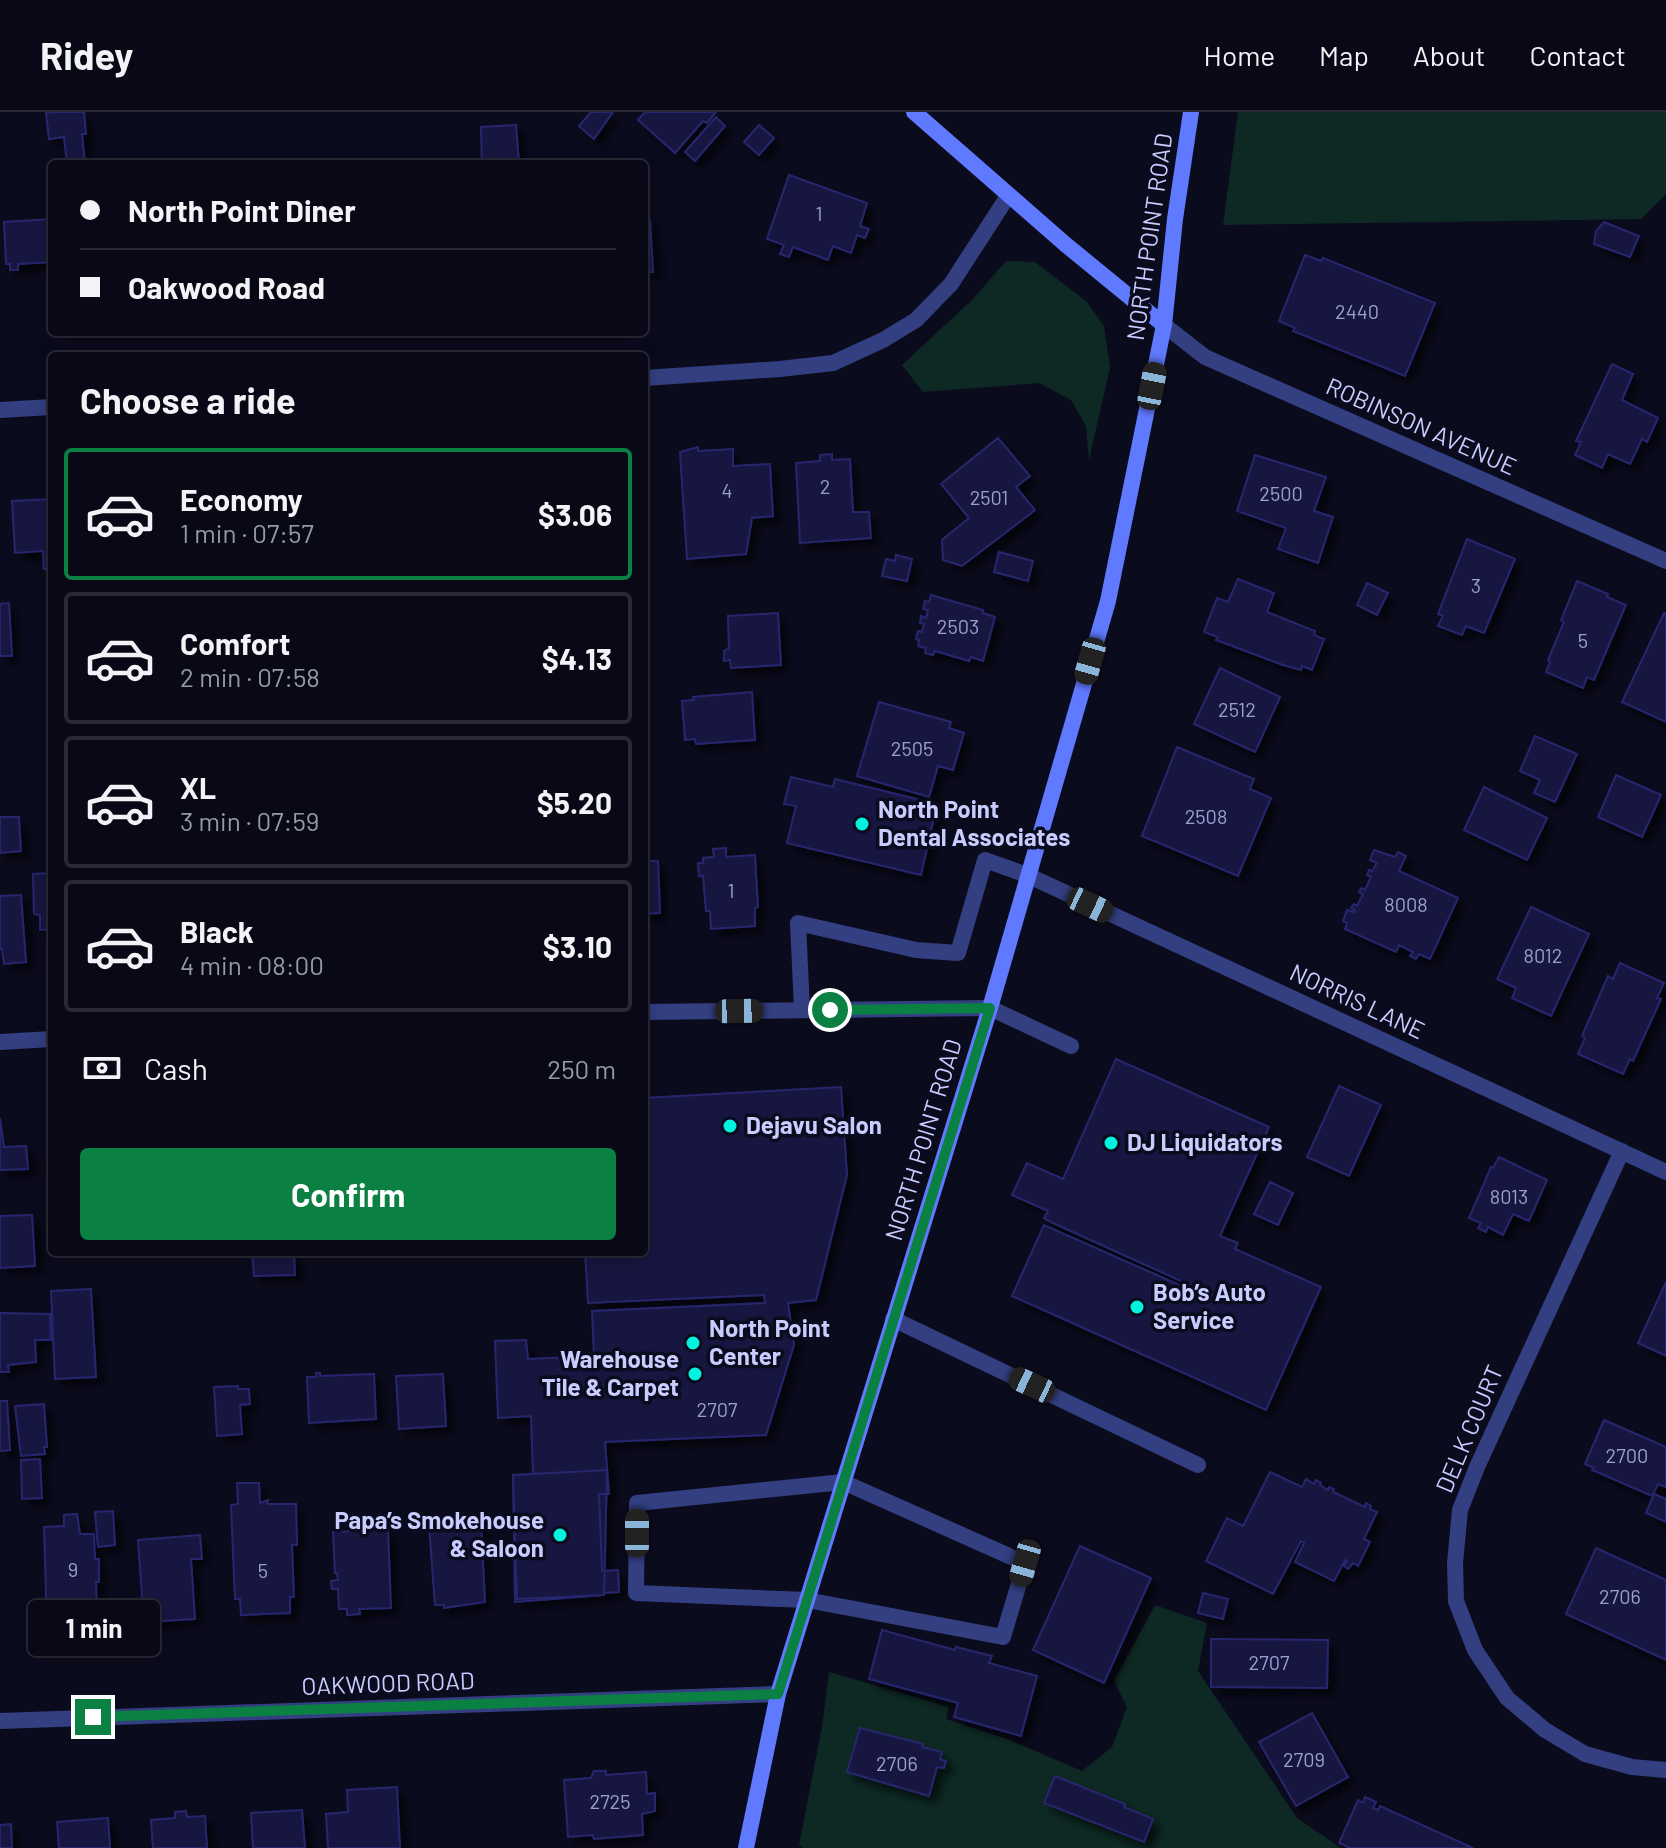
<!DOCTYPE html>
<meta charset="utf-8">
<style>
body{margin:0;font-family:Barlow,sans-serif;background:#11111f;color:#f1f3f6;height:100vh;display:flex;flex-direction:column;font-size:30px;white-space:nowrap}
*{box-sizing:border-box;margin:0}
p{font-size:26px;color:#989aa1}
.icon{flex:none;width:44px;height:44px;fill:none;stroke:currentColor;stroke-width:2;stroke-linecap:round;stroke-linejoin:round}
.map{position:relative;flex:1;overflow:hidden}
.side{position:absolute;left:48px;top:240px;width:600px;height:904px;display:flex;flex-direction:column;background:#080816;border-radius:8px;box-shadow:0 4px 20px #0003,0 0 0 2px #292935}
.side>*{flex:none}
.banner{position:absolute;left:48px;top:48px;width:600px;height:176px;border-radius:8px;box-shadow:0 4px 20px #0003,0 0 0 2px #292935;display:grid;align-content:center;height:176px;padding:0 32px;background:#080816}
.end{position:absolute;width:36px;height:36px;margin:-18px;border:10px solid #0b8043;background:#fff;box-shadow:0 0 0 4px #fff}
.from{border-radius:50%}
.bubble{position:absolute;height:56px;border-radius:8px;background:#080816;box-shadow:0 4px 20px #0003,0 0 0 2px #292935;font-size:26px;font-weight:700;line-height:56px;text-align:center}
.car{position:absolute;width:24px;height:48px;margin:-24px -12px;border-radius:10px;box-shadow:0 0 6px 2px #0007;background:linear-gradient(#222 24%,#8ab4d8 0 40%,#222 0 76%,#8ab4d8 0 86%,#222 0)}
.banner b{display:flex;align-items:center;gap:28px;height:76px;font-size:30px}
.banner b+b{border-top:2px solid #292935}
.banner i{width:20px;height:20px;background:#f1f3f6}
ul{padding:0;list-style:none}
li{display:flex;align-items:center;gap:24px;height:132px;margin:0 16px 12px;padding:0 16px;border:4px solid #292935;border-radius:8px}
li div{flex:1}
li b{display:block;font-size:30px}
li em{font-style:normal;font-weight:700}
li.selected{border-color:#0b8043}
li>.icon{width:72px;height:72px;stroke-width:1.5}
h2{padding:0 32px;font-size:36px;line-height:96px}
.pay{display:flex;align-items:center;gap:20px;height:88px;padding:0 32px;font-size:30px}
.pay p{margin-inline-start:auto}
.primary-button{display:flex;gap:16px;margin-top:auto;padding:16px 32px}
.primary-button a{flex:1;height:92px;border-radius:8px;background:#0b8043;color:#fff;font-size:32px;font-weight:700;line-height:92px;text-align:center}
header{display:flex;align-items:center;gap:48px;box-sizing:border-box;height:112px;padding:0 40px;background:#080816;border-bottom:2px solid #292935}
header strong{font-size:38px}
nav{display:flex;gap:44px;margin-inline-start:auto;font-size:28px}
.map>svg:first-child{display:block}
.green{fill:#0e2923}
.building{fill:#171640;stroke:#28276e;stroke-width:2;filter:url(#shadow)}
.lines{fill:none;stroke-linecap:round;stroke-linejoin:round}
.lane{stroke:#333f80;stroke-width:16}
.street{stroke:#333f80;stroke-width:16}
.secondary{stroke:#5f79ff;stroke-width:16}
.route{stroke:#0b8043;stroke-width:10}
.poi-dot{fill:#00f3de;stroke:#0b0b1e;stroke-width:3}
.labels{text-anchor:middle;stroke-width:7;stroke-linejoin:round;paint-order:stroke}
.number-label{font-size:20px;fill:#9c9ecf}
.street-label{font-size:24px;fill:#c8ccff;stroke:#0b0b1e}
.poi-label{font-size:24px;font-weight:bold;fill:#c8ccff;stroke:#0b0b1e;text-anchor:start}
</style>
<header>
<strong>Ridey</strong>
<nav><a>Home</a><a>Map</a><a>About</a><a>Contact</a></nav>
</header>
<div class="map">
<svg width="1666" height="1736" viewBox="0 0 1666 1736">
<defs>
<filter id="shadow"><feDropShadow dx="7" dy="7" stdDeviation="4" flood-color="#0009"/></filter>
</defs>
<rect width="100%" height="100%" fill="#0b0b1e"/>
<path class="green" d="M 1238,0 L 1666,0 L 1666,82 L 1641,107 L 1223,113 Z
M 1006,149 L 1035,150 L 1086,189 L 1104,214 L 1110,256 L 1089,348 L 1086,314 L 1071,288 L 1039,271 L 923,280 L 902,253 L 972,188 Z
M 1155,1493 L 1207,1511 L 1198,1559 L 1297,1706 L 1341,1736 L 803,1736 L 799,1733 L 822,1615 L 829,1560 L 949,1595 L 946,1607 L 1007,1627 L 1082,1659 L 1112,1635 L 1127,1595 L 1114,1569 Z"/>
<path class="building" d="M 54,0 L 84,0 L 86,22 L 82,22 L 85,52 L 67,52 L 64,25 L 49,27 L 46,1 Z
M 591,0 L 613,0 L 594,27 L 579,14 Z
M 645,0 L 716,0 L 707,11 L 703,9 L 675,41 L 638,8 Z
M 716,5 L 725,14 L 695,49 L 685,40 Z
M 516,13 L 519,52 L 482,52 L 481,15 Z
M 759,13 L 774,26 L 759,43 L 744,30 Z
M 789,63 L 867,91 L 860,114 L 869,117 L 865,126 L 857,123 L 851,141 L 833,134 L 828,148 L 793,135 L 789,145 L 780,142 L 784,133 L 767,127 Z
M 52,107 L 52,150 L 18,152 L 18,158 L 10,158 L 10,152 L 6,152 L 4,110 Z
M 644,108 L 650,108 L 653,160 L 644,160 Z
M 1604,110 L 1639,124 L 1630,145 L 1594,132 L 1596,119 Z
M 1305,143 L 1321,149 L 1323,146 L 1435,191 L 1405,264 L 1293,219 L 1295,216 L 1279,209 Z
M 1612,252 L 1633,262 L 1622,288 L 1658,306 L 1647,330 L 1642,327 L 1630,352 L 1608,342 L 1602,356 L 1575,343 L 1581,330 L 1576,329 Z
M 998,326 L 1030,364 L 1016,375 L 1035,398 L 962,454 L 943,448 L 942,428 L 969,406 L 941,372 Z
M 698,335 L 698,339 L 733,337 L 733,354 L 770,352 L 773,404 L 752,406 L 746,442 L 687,447 L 680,340 Z
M 832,342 L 832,348 L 850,347 L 853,400 L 869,400 L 871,426 L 800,431 L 796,351 L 820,349 L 820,343 Z
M 1255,343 L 1326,365 L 1314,399 L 1333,405 L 1318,451 L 1278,437 L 1286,416 L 1237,399 Z
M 52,387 L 52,457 L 44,457 L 43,439 L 15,441 L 12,389 Z
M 1467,427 L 1515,447 L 1484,521 L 1466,514 L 1462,523 L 1438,514 L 1443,504 L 1438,502 Z
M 999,440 L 1033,449 L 1028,469 L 994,460 Z
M 896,443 L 912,447 L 907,469 L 882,464 L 886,447 L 895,449 Z
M 1238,467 L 1274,481 L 1267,500 L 1315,519 L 1314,523 L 1324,527 L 1312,558 L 1302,554 L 1301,558 L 1283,553 L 1216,528 L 1218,525 L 1204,520 L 1217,486 L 1228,490 Z
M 1577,469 L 1608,482 L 1607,485 L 1626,493 L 1594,568 L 1587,565 L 1583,576 L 1546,560 L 1550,550 L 1548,548 L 1564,510 L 1561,508 Z
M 1367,471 L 1388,481 L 1377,503 L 1357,493 Z
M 931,483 L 983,498 L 983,501 L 995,505 L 983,549 L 971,545 L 969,549 L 935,539 L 933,543 L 925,541 L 926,536 L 918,534 L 919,528 L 916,527 L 918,519 L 922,520 L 924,512 L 920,511 L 921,504 L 926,506 L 928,498 L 923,497 L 925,489 L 929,490 Z
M 9,491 L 12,544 L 0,544 L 0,492 Z
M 778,501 L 781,553 L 731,556 L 730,548 L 724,549 L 724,539 L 729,536 L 728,504 Z
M 1664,501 L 1666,502 L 1666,610 L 1622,590 Z
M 1220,556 L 1280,585 L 1255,640 L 1194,612 Z
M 752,580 L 755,628 L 696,632 L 695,627 L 685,628 L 682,589 L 694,588 L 693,585 Z
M 879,590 L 951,610 L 949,616 L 964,621 L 953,658 L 938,654 L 929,685 L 857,664 Z
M 1535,624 L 1577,642 L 1555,690 L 1534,681 L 1540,668 L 1520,659 Z
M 1177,635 L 1254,667 L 1250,677 L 1271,686 L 1238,764 L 1142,724 Z
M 1616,663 L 1661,683 L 1642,725 L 1598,705 Z
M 791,665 L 833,675 L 835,667 L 937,692 L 921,763 L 787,731 L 796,694 L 784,692 Z
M 1484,675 L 1547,706 L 1527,748 L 1464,718 Z
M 0,705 L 19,705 L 21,739 L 0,741 Z
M 726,736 L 726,745 L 755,743 L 758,795 L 755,796 L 755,814 L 711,817 L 710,799 L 706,799 L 703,764 L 699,764 L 698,751 L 703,751 L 703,746 L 714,745 L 713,737 Z
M 1374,738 L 1395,745 L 1398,740 L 1406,744 L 1399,759 L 1458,786 L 1430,847 L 1419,842 L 1416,847 L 1410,844 L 1413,840 L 1399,833 L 1396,840 L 1345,817 L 1347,811 L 1343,809 L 1347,798 L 1354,800 L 1355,798 L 1351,796 L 1354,792 L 1357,794 L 1363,782 L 1359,780 L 1361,776 L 1365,778 L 1371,765 L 1367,763 L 1369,758 L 1372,759 L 1377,751 L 1370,748 Z
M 644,749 L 658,749 L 660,801 L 644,802 Z
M 52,761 L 52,817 L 40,818 L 40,803 L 34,802 L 33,762 Z
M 21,783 L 26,850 L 4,852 L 2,837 L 0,837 L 0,784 Z
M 1531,795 L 1589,822 L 1551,904 L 1512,886 L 1516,876 L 1497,867 Z
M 1620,851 L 1664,871 L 1657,886 L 1661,887 L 1633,949 L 1630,947 L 1623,962 L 1578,942 L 1585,926 L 1582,924 L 1608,864 L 1613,867 Z
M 1116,947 L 1269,1015 L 1220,1124 L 1238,1131 L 1235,1137 L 1321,1175 L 1266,1298 L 1012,1184 L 1044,1113 L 1213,1188 L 1214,1184 L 1053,1111 L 1044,1106 L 1048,1099 L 1012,1083 L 1027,1051 L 1063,1067 Z
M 1339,974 L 1381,993 L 1349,1064 L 1307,1045 Z
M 841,975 L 847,1063 L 816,1188 L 788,1191 L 794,1233 L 766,1323 L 605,1330 L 609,1382 L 599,1382 L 602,1459 L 618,1458 L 619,1480 L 604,1481 L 604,1483 L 517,1487 L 513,1363 L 533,1362 L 531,1304 L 498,1306 L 495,1229 L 526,1228 L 528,1247 L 594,1244 L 592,1199 L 765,1191 L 764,1183 L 588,1191 L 585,1140 L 644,1140 L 644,986 Z
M 0,1006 L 4,1035 L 26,1034 L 28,1057 L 0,1058 Z
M 1499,1045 L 1547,1068 L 1529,1109 L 1513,1102 L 1503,1123 L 1488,1115 L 1486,1120 L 1478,1116 L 1481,1111 L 1469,1106 L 1491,1055 L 1493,1056 Z
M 1270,1070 L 1293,1081 L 1278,1113 L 1254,1102 Z
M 32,1103 L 35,1154 L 0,1156 L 0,1104 Z
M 252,1140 L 294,1140 L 295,1163 L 254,1164 Z
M 1666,1170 L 1666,1244 L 1638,1231 Z
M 91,1177 L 96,1265 L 55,1267 L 51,1179 Z
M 0,1201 L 50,1202 L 51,1228 L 35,1228 L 36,1250 L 8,1253 L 9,1260 L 0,1260 Z
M 316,1261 L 320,1261 L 320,1264 L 374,1262 L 376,1307 L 309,1311 L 307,1265 L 316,1265 Z
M 443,1262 L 446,1314 L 399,1317 L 396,1264 Z
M 238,1274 L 238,1277 L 249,1277 L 250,1292 L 240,1293 L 242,1322 L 217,1324 L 214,1275 Z
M 0,1289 L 7,1289 L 10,1338 L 0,1339 Z
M 44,1292 L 47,1335 L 44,1335 L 45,1342 L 21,1344 L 15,1294 Z
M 1604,1308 L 1666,1335 L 1666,1375 L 1658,1372 L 1652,1384 L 1592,1358 L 1594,1356 L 1585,1352 Z
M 40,1347 L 42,1386 L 22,1387 L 21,1348 Z
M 607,1358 L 604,1483 L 515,1490 L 513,1363 Z
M 1270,1360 L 1302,1375 L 1306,1367 L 1314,1372 L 1316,1368 L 1321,1371 L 1320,1373 L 1328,1378 L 1329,1375 L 1334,1377 L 1333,1380 L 1365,1395 L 1366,1391 L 1371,1394 L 1370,1397 L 1377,1400 L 1364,1427 L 1370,1430 L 1358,1454 L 1353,1451 L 1348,1457 L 1344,1454 L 1347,1449 L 1345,1448 L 1334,1469 L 1295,1450 L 1304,1431 L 1301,1429 L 1273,1482 L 1206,1449 L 1227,1406 L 1243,1414 Z
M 237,1371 L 259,1371 L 260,1391 L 268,1388 L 267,1392 L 296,1392 L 297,1433 L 292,1433 L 294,1485 L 290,1485 L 290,1501 L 241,1503 L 240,1487 L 235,1487 L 231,1393 L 238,1392 Z
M 1654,1382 L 1666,1387 L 1666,1410 L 1646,1401 Z
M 113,1399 L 115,1433 L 98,1435 L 95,1400 Z
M 77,1402 L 80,1422 L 94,1422 L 95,1447 L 99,1447 L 99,1470 L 96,1470 L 97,1511 L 47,1513 L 44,1415 L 64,1414 L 64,1403 Z
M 481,1409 L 485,1490 L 444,1496 L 444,1493 L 435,1493 L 429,1413 Z
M 388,1418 L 391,1496 L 359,1497 L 360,1502 L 347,1503 L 347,1497 L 339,1497 L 338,1477 L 332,1477 L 331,1469 L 338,1468 L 337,1461 L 335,1461 L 333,1420 Z
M 200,1423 L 202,1447 L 191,1447 L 195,1507 L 144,1510 L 138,1428 Z
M 1080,1434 L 1151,1466 L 1104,1571 L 1033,1538 Z
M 1596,1436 L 1666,1468 L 1666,1548 L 1566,1502 Z
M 1203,1481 L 1228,1487 L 1223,1507 L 1198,1501 Z
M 882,1518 L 955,1538 L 956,1535 L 992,1544 L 989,1551 L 1037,1564 L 1021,1624 L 954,1605 L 958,1591 L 869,1567 Z
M 1211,1527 L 1328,1528 L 1327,1576 L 1211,1575 Z
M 1312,1601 L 1348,1665 L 1296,1694 L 1259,1630 Z
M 860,1616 L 923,1632 L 922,1635 L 942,1640 L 940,1647 L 946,1649 L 944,1656 L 937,1655 L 929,1684 L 847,1660 Z
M 594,1659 L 606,1659 L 606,1663 L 646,1660 L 647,1682 L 655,1681 L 655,1699 L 642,1702 L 643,1723 L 594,1727 L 593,1723 L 568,1725 L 564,1668 L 591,1666 Z
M 1055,1664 L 1125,1692 L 1124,1695 L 1153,1707 L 1144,1730 L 1044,1691 Z
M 397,1675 L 400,1736 L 328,1736 L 326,1702 L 348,1700 L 347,1678 Z
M 1365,1685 L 1376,1690 L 1373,1696 L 1378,1698 L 1380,1694 L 1473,1736 L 1350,1736 L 1339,1731 L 1358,1688 L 1363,1691 Z
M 302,1698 L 305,1736 L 253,1736 L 251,1701 Z
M 186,1699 L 187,1705 L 205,1704 L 207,1736 L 153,1736 L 151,1708 L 175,1706 L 175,1700 Z
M 108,1706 L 110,1736 L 59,1736 L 57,1710 Z
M 11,1712 L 12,1736 L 0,1736 L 0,1713 Z"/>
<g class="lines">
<path class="lane" d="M 990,896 L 1071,934
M 802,898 L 798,811 L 916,838 L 958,841 L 985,748 L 1027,763
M 893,1207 L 1198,1353
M 843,1370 L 1025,1451 L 1003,1525 L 807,1488 L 636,1481 L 637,1391 Z"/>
<path class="street" d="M 1164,213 L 1205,245 L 1666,449
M 644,266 L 780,257 L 833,251 L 883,228 L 916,208 L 951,172 L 1008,84
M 0,298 L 52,295
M 1027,763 L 1666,1060
M 644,900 L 990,896
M 0,930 L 52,927
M 1622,1039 L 1477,1355 L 1460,1398 L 1455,1451 L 1456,1489 L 1475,1538 L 1507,1586 L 1545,1618 L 1585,1642 L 1632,1655 L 1666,1658
M 0,1609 L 778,1582"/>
<path class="secondary" d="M 914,0 L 1065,132 L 1164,213
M 746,1736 L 778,1582 L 990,896 L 1108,489 L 1164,213 L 1175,107 L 1191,0"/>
</g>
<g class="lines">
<path class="route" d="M 93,1605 L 778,1582 L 990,896 L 830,898"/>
</g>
<g class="poi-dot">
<circle cx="862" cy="712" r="8"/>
<circle cx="730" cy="1014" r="8"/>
<circle cx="1111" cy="1031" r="8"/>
<circle cx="1137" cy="1195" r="8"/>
<circle cx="693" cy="1231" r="8"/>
<circle cx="695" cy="1262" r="8"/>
<circle cx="560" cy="1423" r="8"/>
</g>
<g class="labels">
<g class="number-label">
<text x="819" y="109">1</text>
<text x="1357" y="207">2440</text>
<text x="825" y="382">2</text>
<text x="727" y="386">4</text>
<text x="1281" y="389">2500</text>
<text x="989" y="393">2501</text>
<text x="1476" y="481">3</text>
<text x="958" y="522">2503</text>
<text x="1583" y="536">5</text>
<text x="1237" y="605">2512</text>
<text x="912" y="644">2505</text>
<text x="1206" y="712">2508</text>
<text x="731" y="786">1</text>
<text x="1406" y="800">8008</text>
<text x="1543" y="851">8012</text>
<text x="1509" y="1092">8013</text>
<text x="717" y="1305">2707</text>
<text x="1627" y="1351">2700</text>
<text x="73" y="1465">9</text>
<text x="263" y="1466">5</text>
<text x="1620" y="1492">2706</text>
<text x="1269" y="1558">2707</text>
<text x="1304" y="1655">2709</text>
<text x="897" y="1659">2706</text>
<text x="610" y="1697">2725</text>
</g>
<g class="street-label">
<text transform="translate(1150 125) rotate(-82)" y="8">NORTH POINT ROAD</text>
<text transform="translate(1421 315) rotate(24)" y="8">ROBINSON AVENUE</text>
<text transform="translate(1357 890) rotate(25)" y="8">NORRIS LANE</text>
<text transform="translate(924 1028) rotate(-73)" y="8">NORTH POINT ROAD</text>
<text transform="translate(1470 1317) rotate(-67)" y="8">DELK COURT</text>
<text transform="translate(388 1572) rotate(-2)" y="8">OAKWOOD ROAD</text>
</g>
<g class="poi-label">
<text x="878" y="706">North Point<tspan x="878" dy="28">Dental Associates</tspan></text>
<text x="746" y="1022">Dejavu Salon</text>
<text x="1127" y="1039">DJ Liquidators</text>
<text x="1153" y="1189">Bob’s Auto<tspan x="1153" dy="28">Service</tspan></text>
<text x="709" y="1225">North Point<tspan x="709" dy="28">Center</tspan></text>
<text x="679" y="1256" text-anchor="end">Warehouse<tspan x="679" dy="28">Tile &amp; Carpet</tspan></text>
<text x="544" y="1417" text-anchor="end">Papa’s Smokehouse<tspan x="544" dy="28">&amp; Saloon</tspan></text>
</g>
</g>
</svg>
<i class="end from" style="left:830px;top:898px"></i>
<i class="end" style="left:93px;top:1605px"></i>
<div class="bubble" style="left:28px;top:1488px;width:132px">1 min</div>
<i class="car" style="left:1152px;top:274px;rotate:11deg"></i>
<i class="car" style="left:1090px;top:549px;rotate:196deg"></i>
<i class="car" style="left:1090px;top:793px;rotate:115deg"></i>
<i class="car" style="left:739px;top:899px;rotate:89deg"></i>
<i class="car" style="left:1032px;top:1273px;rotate:295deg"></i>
<i class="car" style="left:637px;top:1421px;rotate:0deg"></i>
<i class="car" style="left:1025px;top:1451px;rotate:196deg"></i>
<div class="banner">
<b><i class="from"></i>North Point Diner</b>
<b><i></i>Oakwood Road</b>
</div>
<section class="side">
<h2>Choose a ride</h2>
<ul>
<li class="selected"><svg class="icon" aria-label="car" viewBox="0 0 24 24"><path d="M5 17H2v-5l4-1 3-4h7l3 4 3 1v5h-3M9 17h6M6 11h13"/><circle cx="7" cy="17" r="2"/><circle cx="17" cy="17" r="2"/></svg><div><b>Economy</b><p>1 min · 07:57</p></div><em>$3.06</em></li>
<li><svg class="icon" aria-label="car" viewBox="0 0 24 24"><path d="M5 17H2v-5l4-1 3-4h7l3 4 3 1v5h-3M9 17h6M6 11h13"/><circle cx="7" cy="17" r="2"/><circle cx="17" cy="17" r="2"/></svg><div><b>Comfort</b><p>2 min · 07:58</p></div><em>$4.13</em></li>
<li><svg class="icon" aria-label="car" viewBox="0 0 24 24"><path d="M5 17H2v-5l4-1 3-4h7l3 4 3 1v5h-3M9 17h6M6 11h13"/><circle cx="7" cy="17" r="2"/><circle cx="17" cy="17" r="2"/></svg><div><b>XL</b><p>3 min · 07:59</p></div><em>$5.20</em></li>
<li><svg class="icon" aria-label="car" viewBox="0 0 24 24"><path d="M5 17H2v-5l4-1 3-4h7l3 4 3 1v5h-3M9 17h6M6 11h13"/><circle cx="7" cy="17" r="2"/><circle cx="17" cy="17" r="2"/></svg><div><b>Black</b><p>4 min · 08:00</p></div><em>$3.10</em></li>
</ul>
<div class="pay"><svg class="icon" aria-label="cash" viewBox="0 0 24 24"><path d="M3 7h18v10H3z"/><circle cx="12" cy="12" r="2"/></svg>Cash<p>250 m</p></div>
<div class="primary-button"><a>Confirm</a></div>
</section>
</div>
